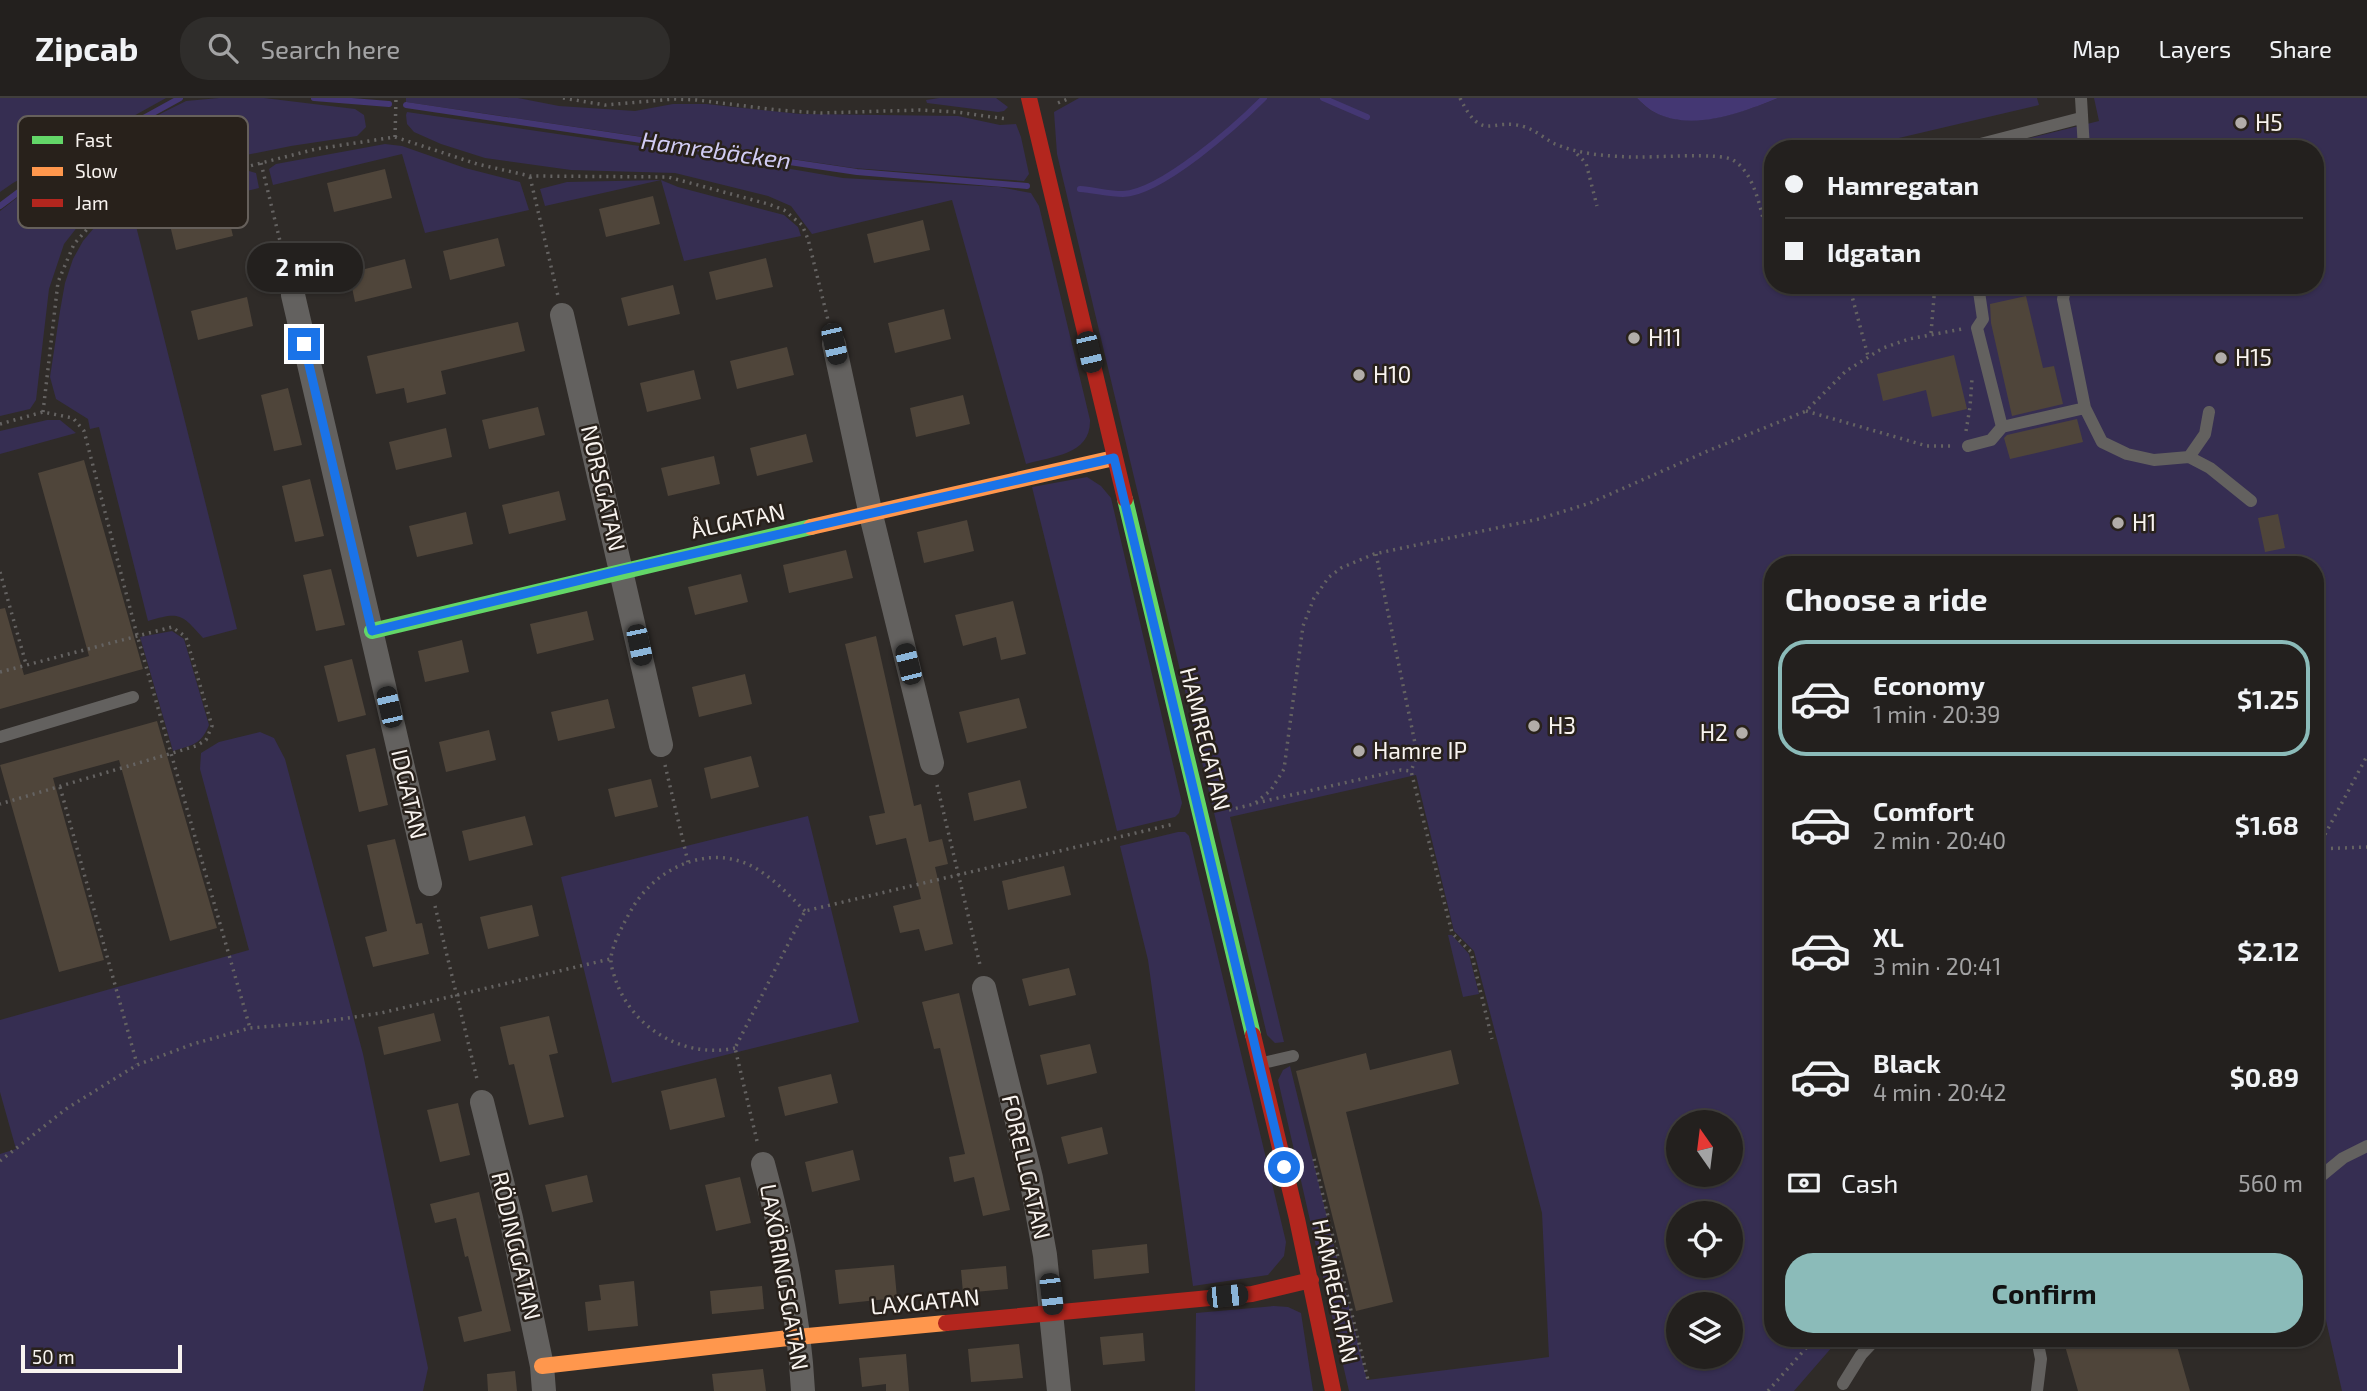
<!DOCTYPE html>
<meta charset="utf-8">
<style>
body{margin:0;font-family:"Exo 2",sans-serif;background:#2f2d2b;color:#f1f3f6;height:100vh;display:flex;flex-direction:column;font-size:26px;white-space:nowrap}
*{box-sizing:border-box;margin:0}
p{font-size:23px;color:#a3a3a4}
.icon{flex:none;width:38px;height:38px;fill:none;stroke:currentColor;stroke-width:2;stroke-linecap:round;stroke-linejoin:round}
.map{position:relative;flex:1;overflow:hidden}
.panel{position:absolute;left:1764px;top:458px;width:560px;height:791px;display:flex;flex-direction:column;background:#23201e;border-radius:28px;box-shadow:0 2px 5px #0004,0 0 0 2px #403e3c}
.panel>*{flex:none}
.hud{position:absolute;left:1764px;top:42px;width:560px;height:154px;border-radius:28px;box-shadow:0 2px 5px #0004,0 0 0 2px #403e3c;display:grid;align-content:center;height:154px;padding:0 21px;background:#23201e}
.needle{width:46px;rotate:346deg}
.fabs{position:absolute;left:1666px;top:1012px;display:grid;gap:14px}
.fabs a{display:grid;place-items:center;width:77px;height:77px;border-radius:50%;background:#23201e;box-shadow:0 2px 5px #0004,0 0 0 2px #403e3c;font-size:35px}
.scale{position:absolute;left:21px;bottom:18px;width:161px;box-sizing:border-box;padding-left:7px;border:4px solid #f8f3ef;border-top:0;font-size:19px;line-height:24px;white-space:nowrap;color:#f8f3ef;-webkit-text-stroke:5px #28211b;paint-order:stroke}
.end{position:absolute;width:32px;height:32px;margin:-16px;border:9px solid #1a73e8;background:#fff;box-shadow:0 0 0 4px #fff}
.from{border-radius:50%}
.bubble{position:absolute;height:49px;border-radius:24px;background:#23201e;box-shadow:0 2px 5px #0004,0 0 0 2px #403e3c;font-size:23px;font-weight:700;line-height:49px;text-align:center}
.car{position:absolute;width:21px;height:42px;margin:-21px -10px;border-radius:9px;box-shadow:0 0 5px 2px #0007;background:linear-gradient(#222 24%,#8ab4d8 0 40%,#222 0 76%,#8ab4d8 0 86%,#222 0)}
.hud b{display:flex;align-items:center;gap:24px;height:66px;font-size:26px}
.hud b+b{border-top:2px solid #403e3c}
.hud i{width:18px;height:18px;background:#f1f3f6}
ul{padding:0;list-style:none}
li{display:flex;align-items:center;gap:21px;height:116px;margin:0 14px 10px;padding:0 7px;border:4px solid transparent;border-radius:28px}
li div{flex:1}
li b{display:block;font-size:26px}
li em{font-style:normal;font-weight:700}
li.selected{border-color:#8bbbb9}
li>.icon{width:63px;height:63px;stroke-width:1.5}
h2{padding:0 21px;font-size:32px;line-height:84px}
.pay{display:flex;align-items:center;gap:18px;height:77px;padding:0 21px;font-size:26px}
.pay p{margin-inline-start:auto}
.primary-button{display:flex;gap:14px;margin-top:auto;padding:14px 21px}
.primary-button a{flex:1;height:80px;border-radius:28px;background:#8bbbb9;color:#111;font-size:28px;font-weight:700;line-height:80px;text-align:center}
header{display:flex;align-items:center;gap:42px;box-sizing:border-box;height:98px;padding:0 35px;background:#23201e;border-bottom:2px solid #403e3c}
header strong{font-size:33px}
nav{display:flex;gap:38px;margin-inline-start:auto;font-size:24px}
.search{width:490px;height:63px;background:#2f2d2b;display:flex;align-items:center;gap:18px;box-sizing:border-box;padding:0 24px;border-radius:28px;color:#a3a3a4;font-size:26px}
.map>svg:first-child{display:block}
.green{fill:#362e52;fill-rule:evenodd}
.water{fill:#443773}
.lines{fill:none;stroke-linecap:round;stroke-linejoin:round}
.stream{stroke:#443773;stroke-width:6}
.building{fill:#4f453a}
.path{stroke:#656362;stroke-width:3.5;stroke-dasharray:2 5;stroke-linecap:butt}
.lane{stroke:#63615f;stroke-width:12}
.street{stroke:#63615f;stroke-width:24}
.fast{stroke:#63d668;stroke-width:16}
.slow{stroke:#ff974d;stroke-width:16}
.jam{stroke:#b3261e;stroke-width:16}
.route{stroke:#1a73e8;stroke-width:9}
.poi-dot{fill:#b2ada9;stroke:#28211b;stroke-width:2.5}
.labels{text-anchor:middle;stroke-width:5;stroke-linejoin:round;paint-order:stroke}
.poi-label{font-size:23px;fill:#f8f3ef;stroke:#28211b;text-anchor:start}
.street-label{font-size:23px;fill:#f8f3ef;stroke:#28211b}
.water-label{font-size:24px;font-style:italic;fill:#d1ccf4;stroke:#28211b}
.key{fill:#28211b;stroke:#66605b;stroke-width:2}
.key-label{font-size:19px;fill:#f8f3ef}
</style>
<header>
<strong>Zipcab</strong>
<div class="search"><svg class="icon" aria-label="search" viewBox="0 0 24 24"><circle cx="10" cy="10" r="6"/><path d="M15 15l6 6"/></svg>Search here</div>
<nav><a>Map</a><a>Layers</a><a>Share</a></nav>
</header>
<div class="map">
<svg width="2367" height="1293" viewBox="0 0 2367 1293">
<rect width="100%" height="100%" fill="#2f2b28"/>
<path class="green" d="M 0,0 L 166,0 L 13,85 L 0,94 Z
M 219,0 L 264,0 L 355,11 L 364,17 L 366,29 L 357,38 L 291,48 L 231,60 L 133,85 L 89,114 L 64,146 L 49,191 L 36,302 L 30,311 L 0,318 L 0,113 L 45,78 L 162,15 L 186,3 Z
M 406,0 L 518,0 L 559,8 L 635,13 L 673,6 L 706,6 L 800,16 L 958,18 L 1000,27 L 1016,26 L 1021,39 L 1029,76 L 1024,83 L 853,70 L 406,4 Z
M 939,0 L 996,0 L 1008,9 L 1004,13 L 998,14 L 927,5 L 926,2 Z
M 1079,0 L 1637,0 C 1642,5 1648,11 1654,14 C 1692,33 1741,15 1778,0 L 2037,0 L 2039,7 L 1852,51 L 1773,51 L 1773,187 L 2315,187 L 2315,51 L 1985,51 L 2099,23 L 2094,0 L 2367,0 L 2367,1293 L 2342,1293 L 2315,1174 L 2315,467 L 1773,467 L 1773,1241 L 1839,1241 L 1794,1293 L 1349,1293 L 1278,982 L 1283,972 L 1290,968 L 1367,1282 L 1549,1259 L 1542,1115 L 1474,853 L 1454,833 L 1416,677 L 1230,719 L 1284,944 L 1275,945 L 1267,937 L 1057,56 L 1054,14 ZM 1678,1024 L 1731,1024 L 1731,1076 L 1678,1076 ZM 1678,1115 L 1731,1115 L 1731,1167 L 1678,1167 ZM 1678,1206 L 1731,1206 L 1731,1258 L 1678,1258 Z
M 407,14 L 762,66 L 843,80 L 999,89 L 1031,95 L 1039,108 L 1090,322 C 1091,357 1053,358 1026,366 L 952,102 L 812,136 L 791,108 L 768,98 L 675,75 L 571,72 L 485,60 L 441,46 L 414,34 L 407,26 L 406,17 Z
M 385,46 L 402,48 L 465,70 L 520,84 L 529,112 L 425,135 L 402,56 L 273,87 L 269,71 L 276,66 Z
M 249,73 L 256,75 L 259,90 L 134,120 L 237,531 L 203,540 C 181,515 179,514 148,523 L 99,329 L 90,331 L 88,321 L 56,301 L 50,279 L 60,213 L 65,185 L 73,161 L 83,143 L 94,130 L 136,103 Z
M 661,82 L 545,108 L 540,91 L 567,84 L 661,82 L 678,89 L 784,117 L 798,129 L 801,138 L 684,163 Z
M 47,322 L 60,322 L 76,335 L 0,356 L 0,333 Z
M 1087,379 L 1101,388 L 1111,400 L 1182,705 L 1179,715 L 1175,719 L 1117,733 L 1032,389 Z
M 172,533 L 184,541 L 209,627 C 201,647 192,647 173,653 L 140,539 Z
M 260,634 L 274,640 L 285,661 L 363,956 L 428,1270 L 423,1293 L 0,1293 L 0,1056 L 16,1051 L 0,994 L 0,922 L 249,852 L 200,671 L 201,655 L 219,644 Z
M 808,718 L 859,924 L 612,985 L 561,779 Z
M 1178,734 L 1185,734 L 1189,738 L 1286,1144 L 1284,1158 L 1268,1177 L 1193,1188 L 1148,862 L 1120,748 Z
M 1448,837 L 1452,837 L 1469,856 L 1479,896 L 1463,899 Z
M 1274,1208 L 1288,1209 L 1301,1215 L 1313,1293 L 1195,1293 L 1196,1215 Z"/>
<path class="water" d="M 1637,0 L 1778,0 C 1741,15 1692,34 1654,14 C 1648,11 1642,5 1637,0 Z"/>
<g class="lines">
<path class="stream" d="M 314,0 L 389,6
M 1323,0 L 1367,19
M 406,7 L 857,74 L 1027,88
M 1080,91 C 1094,92 1109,96 1123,96 C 1161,95 1237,27 1264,0
M 0,108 L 44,75 L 180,0"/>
</g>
<path class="building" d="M 385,71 L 392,100 L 334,114 L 327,85 Z
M 653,98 L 660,126 L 606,139 L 599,111 Z
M 226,109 L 233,138 L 176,152 L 169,123 Z
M 923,122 L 930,152 L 874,165 L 867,136 Z
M 498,140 L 505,168 L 450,182 L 443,153 Z
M 766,160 L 773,189 L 716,202 L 709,174 Z
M 405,161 L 412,190 L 355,204 L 349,175 Z
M 673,187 L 680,216 L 628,228 L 621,200 Z
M 2026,198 L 2043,270 L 2054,268 L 2063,306 L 2012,318 L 1991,225 L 1990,206 Z
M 247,199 L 253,228 L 198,242 L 191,213 Z
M 944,211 L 951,241 L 895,255 L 888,225 Z
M 518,224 L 525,253 L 441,273 L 446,296 L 407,305 L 404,290 L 376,296 L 367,258 Z
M 787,249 L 794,277 L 737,291 L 730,263 Z
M 1954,257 L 1967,311 L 1932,319 L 1926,292 L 1883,303 L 1877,276 Z
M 694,272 L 701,301 L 647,314 L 640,285 Z
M 288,290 L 302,347 L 274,353 L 261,297 Z
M 963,297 L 970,326 L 916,339 L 910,310 Z
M 538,309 L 545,337 L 489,351 L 482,322 Z
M 2077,321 L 2083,344 L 2010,361 L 2004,340 L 2007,337 Z
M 446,330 L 452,359 L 396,372 L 389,344 Z
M 806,336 L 813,364 L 757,378 L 750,350 Z
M 714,358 L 720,386 L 668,398 L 661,370 Z
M 84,362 L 143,571 L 0,611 L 0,511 L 5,510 L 24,577 L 89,558 L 38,375 Z
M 310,381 L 324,438 L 295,444 L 282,388 Z
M 559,393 L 566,422 L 509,436 L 502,407 Z
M 466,414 L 473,446 L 417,459 L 409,428 Z
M 2278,416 L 2285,450 L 2265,454 L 2258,420 Z
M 967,422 L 974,453 L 924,465 L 917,434 Z
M 846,452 L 853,480 L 789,495 L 783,467 Z
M 331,471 L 345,527 L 316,533 L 303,477 Z
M 741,476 L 748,504 L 695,517 L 688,489 Z
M 1013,503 L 1026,556 L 1001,562 L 996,539 L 963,548 L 955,517 Z
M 587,513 L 594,542 L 537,556 L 530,526 Z
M 876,538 L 914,708 L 921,706 L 929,744 L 942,741 L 948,766 L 935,769 L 953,846 L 925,853 L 919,831 L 900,835 L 893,808 L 921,801 L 906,740 L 876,747 L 869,718 L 885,715 L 845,546 Z
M 462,542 L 469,574 L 425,584 L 418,553 Z
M 352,561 L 366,617 L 338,624 L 324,568 Z
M 745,576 L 752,606 L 699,619 L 692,589 Z
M 1019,600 L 1027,630 L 967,645 L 959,614 Z
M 608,601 L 615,630 L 558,643 L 551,614 Z
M 157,623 L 217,830 L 170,843 L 119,662 L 53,680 L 104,862 L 59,874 L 0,667 Z
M 489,632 L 496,662 L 446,674 L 439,644 Z
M 375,650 L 388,707 L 359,714 L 346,657 Z
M 751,658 L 759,689 L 711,701 L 704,670 Z
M 651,681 L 658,709 L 615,719 L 608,691 Z
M 1020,682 L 1027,710 L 974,723 L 968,695 Z
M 525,718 L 533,747 L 469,763 L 462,733 Z
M 395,741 L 416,826 L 422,825 L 429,856 L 373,869 L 365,839 L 387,833 L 367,747 Z
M 1064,768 L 1071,797 L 1008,812 L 1002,783 Z
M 532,807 L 539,838 L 488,851 L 480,819 Z
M 1069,870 L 1076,897 L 1029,908 L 1022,881 Z
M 959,895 L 1010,1112 L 983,1118 L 974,1079 L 954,1084 L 949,1059 L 965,1056 L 940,950 L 934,951 L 922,904 Z
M 434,915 L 441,943 L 384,957 L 378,929 Z
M 549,918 L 558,955 L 549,957 L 564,1019 L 529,1027 L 514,966 L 509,967 L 500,929 Z
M 1090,946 L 1097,975 L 1047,987 L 1040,957 Z
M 1451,952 L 1459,986 L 1346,1014 L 1393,1204 L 1356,1213 L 1296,973 L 1366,955 L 1370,972 Z
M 831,976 L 838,1005 L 785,1018 L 778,989 Z
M 716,980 L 725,1019 L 670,1032 L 661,993 Z
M 458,1005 L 470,1057 L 440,1064 L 427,1012 Z
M 1102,1029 L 1108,1056 L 1068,1066 L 1061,1039 Z
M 853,1052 L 860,1082 L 812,1094 L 805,1064 Z
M 587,1077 L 593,1104 L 552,1114 L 545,1087 Z
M 740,1079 L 751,1125 L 716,1133 L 705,1087 Z
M 479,1094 L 511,1233 L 464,1244 L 458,1219 L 482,1213 L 468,1158 L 465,1159 L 456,1120 L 435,1125 L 430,1106 Z
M 1147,1146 L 1149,1175 L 1094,1181 L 1092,1152 Z
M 894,1167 L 897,1200 L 839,1206 L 835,1172 Z
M 1006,1168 L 1008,1191 L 963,1195 L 961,1172 Z
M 634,1183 L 638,1228 L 588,1233 L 585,1204 L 601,1202 L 599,1187 Z
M 762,1188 L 764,1211 L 712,1216 L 710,1193 Z
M 1143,1235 L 1145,1263 L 1103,1267 L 1100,1239 Z
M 2063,1241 L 2175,1241 L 2190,1293 L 2078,1293 Z
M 1019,1246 L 1023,1280 L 971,1284 L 968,1251 Z
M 906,1256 L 909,1293 L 886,1293 L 886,1286 L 862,1289 L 859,1260 Z
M 763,1271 L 766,1293 L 714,1293 L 712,1276 Z
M 515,1273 L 517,1293 L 488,1293 L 487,1276 Z"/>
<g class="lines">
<path class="path" d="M 563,0 L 605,7 L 674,1 L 697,2 L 777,12 L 821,15 L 920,12 L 956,14 L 1007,21
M 1460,0 C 1483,47 1491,18 1525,29 C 1535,32 1544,40 1553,45 C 1577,56 1605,58 1631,59 C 1651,60 1720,54 1733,62 C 1756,76 1760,113 1768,138 L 1773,140
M 1058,5 L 1070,0
M 395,39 L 396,0
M 1577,56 L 1586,65 L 1597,108
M 261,65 L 288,176
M 530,79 L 558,198
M 1849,187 L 1868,258
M 1931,235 L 1935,187
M 1806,313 L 1927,348 L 1953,348
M 43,314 L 58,184 L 74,146 L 97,120 L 132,98 L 316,51 L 395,39 L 477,66 L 530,78 L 668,79 L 768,106 L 784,112 L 802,127 L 808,141 L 829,226
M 0,326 L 43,314 L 73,320 L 84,333 L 137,537 L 250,930
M 1966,333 L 1970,309 L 1972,281
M 1376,456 L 1416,650 L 1417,658 L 1411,673
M 0,474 L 26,566
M 0,574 L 172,529 L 186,539 L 212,628 L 206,642 L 196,648 L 0,706
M 665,667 L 688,764
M 937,687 L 980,867
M 60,689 L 137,966
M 1256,705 L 1401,672 L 1411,673 L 1452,835 L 1471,854 L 1492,941
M 1229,712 L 1254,706 L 1271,692 L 1284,671 L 1303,528 L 1314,500 L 1329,479 L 1341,470 L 1374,456 L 1539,421 L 1590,405 L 1710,352 L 1806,313 L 1846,273 L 1883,250 L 1909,241 L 1962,231
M 2317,751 L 2367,749
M 2315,755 L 2367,658
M 435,808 L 477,981
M 735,950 C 685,961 633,931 616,883 C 614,877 611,869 611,863 C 610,849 626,821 633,809 C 658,768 712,744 757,771 C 775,782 790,798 805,813
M 757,1043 L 735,950 L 805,813 L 1174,726
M 1314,1061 L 1368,1282
M 0,1063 L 66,1011 L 106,986 L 137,967 L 193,946 L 250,930 L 321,924 L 381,915 L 610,861
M 1768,1293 L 1814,1241"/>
<path class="lane" d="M 2081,0 L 2084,51
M 1961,51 L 2081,20
M 1978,187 L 1983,221 L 1977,230 L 2002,329
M 2066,187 L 2063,201 L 2085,310 L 2102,344 L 2127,356 L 2154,362 L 2189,359 L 2210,370 L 2251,403
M 1968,348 L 1991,342 L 2002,329 L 2085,310
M 2189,359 L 2205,336 L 2209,314
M 0,639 L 133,599
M 1263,965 L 1293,958
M 2315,1083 L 2343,1060 L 2367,1048
M 1843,1286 L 1861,1257 L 1876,1241
M 2037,1293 L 2041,1261 L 2037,1241"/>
<path class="street" d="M 293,197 L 430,786
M 562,217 L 661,647
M 834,246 L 871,417 L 932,665
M 984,890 L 1031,1080 L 1045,1157 L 1059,1293
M 482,1004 L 511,1120 L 542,1268 L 544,1293
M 763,1066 C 783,1139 799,1217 803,1293"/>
<path class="fast" d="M 1125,401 L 1253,937
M 372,533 L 811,429"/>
<path class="slow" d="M 811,429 L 1114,360
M 542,1268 L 797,1239 L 946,1225"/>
<path class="jam" d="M 1029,0 L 1125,401
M 1253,937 L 1297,1121 L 1333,1293
M 946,1225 L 1252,1196 L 1311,1182"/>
</g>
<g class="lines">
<path class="route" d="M 304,246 L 372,533 L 622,472 L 1114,360 L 1284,1069"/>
</g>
<g class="poi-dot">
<circle cx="2241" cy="25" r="7"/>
<circle cx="1634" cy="240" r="7"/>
<circle cx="2221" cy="260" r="7"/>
<circle cx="1359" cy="277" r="7"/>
<circle cx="2118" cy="425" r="7"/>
<circle cx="1534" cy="628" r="7"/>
<circle cx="1742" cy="635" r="7"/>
<circle cx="1359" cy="653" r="7"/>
</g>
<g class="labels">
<g class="poi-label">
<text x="2255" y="33">H5</text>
<text x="1648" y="248">H11</text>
<text x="2235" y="268">H15</text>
<text x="1373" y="285">H10</text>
<text x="2132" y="433">H1</text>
<text x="1548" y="636">H3</text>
<text x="1728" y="643" text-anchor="end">H2</text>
<text x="1373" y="661">Hamre IP</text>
</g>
<g class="street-label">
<text transform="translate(603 390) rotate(77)" y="8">NORSGATAN</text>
<text transform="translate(738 423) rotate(-12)" y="8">ÅLGATAN</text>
<text transform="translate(1205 641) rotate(76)" y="8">HAMREGATAN</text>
<text transform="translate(409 696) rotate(77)" y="8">IDGATAN</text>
<text transform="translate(1026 1069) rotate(77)" y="8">FORELLGATAN</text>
<text transform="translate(516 1148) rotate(77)" y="8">RÖDINGGATAN</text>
<text transform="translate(784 1179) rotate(80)" y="8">LAXÖRINGSGATAN</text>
<text transform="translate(1335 1193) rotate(78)" y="8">HAMREGATAN</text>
<text transform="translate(925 1204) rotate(-5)" y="8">LAXGATAN</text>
</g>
<g class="water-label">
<text transform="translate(716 53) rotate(8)" y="8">Hamrebäcken</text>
</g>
</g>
<rect x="18" y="18" width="230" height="112" rx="10" class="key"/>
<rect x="32" y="38" width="31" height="8" fill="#63d668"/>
<rect x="32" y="69" width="31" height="9" fill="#ff974d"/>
<rect x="32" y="101" width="31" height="8" fill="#b3261e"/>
<g class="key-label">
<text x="75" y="49">Fast</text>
<text x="75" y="80">Slow</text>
<text x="75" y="112">Jam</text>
</g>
</svg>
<div class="fabs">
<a><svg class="needle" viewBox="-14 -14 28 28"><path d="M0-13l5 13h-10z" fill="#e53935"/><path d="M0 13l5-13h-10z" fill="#a3a3a4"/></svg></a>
<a><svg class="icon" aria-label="locate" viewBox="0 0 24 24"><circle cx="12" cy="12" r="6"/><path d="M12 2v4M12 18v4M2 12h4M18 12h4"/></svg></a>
<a><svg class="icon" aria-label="layers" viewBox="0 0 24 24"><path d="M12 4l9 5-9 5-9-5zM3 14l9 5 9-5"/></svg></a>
</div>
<div class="scale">50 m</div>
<i class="end from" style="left:1284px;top:1069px"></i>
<i class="end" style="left:304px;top:246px"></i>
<div class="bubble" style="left:247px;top:145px;width:116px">2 min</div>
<i class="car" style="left:834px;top:246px;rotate:167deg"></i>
<i class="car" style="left:1089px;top:254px;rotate:167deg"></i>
<i class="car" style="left:639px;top:547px;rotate:168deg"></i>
<i class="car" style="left:908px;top:566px;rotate:346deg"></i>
<i class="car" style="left:389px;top:609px;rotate:347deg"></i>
<i class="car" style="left:1051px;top:1196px;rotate:173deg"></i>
<i class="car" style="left:1227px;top:1198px;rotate:84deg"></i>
<div class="hud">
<b><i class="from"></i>Hamregatan</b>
<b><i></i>Idgatan</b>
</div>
<section class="panel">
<h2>Choose a ride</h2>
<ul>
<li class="selected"><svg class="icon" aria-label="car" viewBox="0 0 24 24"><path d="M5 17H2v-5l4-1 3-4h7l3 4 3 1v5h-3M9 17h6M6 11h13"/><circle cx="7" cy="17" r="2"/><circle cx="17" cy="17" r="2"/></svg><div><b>Economy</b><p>1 min · 20:39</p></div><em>$1.25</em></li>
<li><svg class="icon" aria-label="car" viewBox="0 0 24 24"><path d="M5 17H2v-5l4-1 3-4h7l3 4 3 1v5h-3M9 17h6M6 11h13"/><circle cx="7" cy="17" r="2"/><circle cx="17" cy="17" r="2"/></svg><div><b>Comfort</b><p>2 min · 20:40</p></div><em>$1.68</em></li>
<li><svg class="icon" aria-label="car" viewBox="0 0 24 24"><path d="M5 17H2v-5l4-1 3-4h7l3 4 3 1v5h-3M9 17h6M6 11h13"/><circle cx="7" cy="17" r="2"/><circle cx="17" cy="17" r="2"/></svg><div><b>XL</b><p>3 min · 20:41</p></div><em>$2.12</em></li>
<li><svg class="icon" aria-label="car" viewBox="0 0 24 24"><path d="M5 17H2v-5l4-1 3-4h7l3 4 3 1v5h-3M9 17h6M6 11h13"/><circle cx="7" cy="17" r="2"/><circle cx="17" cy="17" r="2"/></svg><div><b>Black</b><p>4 min · 20:42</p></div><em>$0.89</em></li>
</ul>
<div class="pay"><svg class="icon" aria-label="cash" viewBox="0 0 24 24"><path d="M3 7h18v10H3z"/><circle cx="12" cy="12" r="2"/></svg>Cash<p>560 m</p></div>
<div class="primary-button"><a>Confirm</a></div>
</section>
</div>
